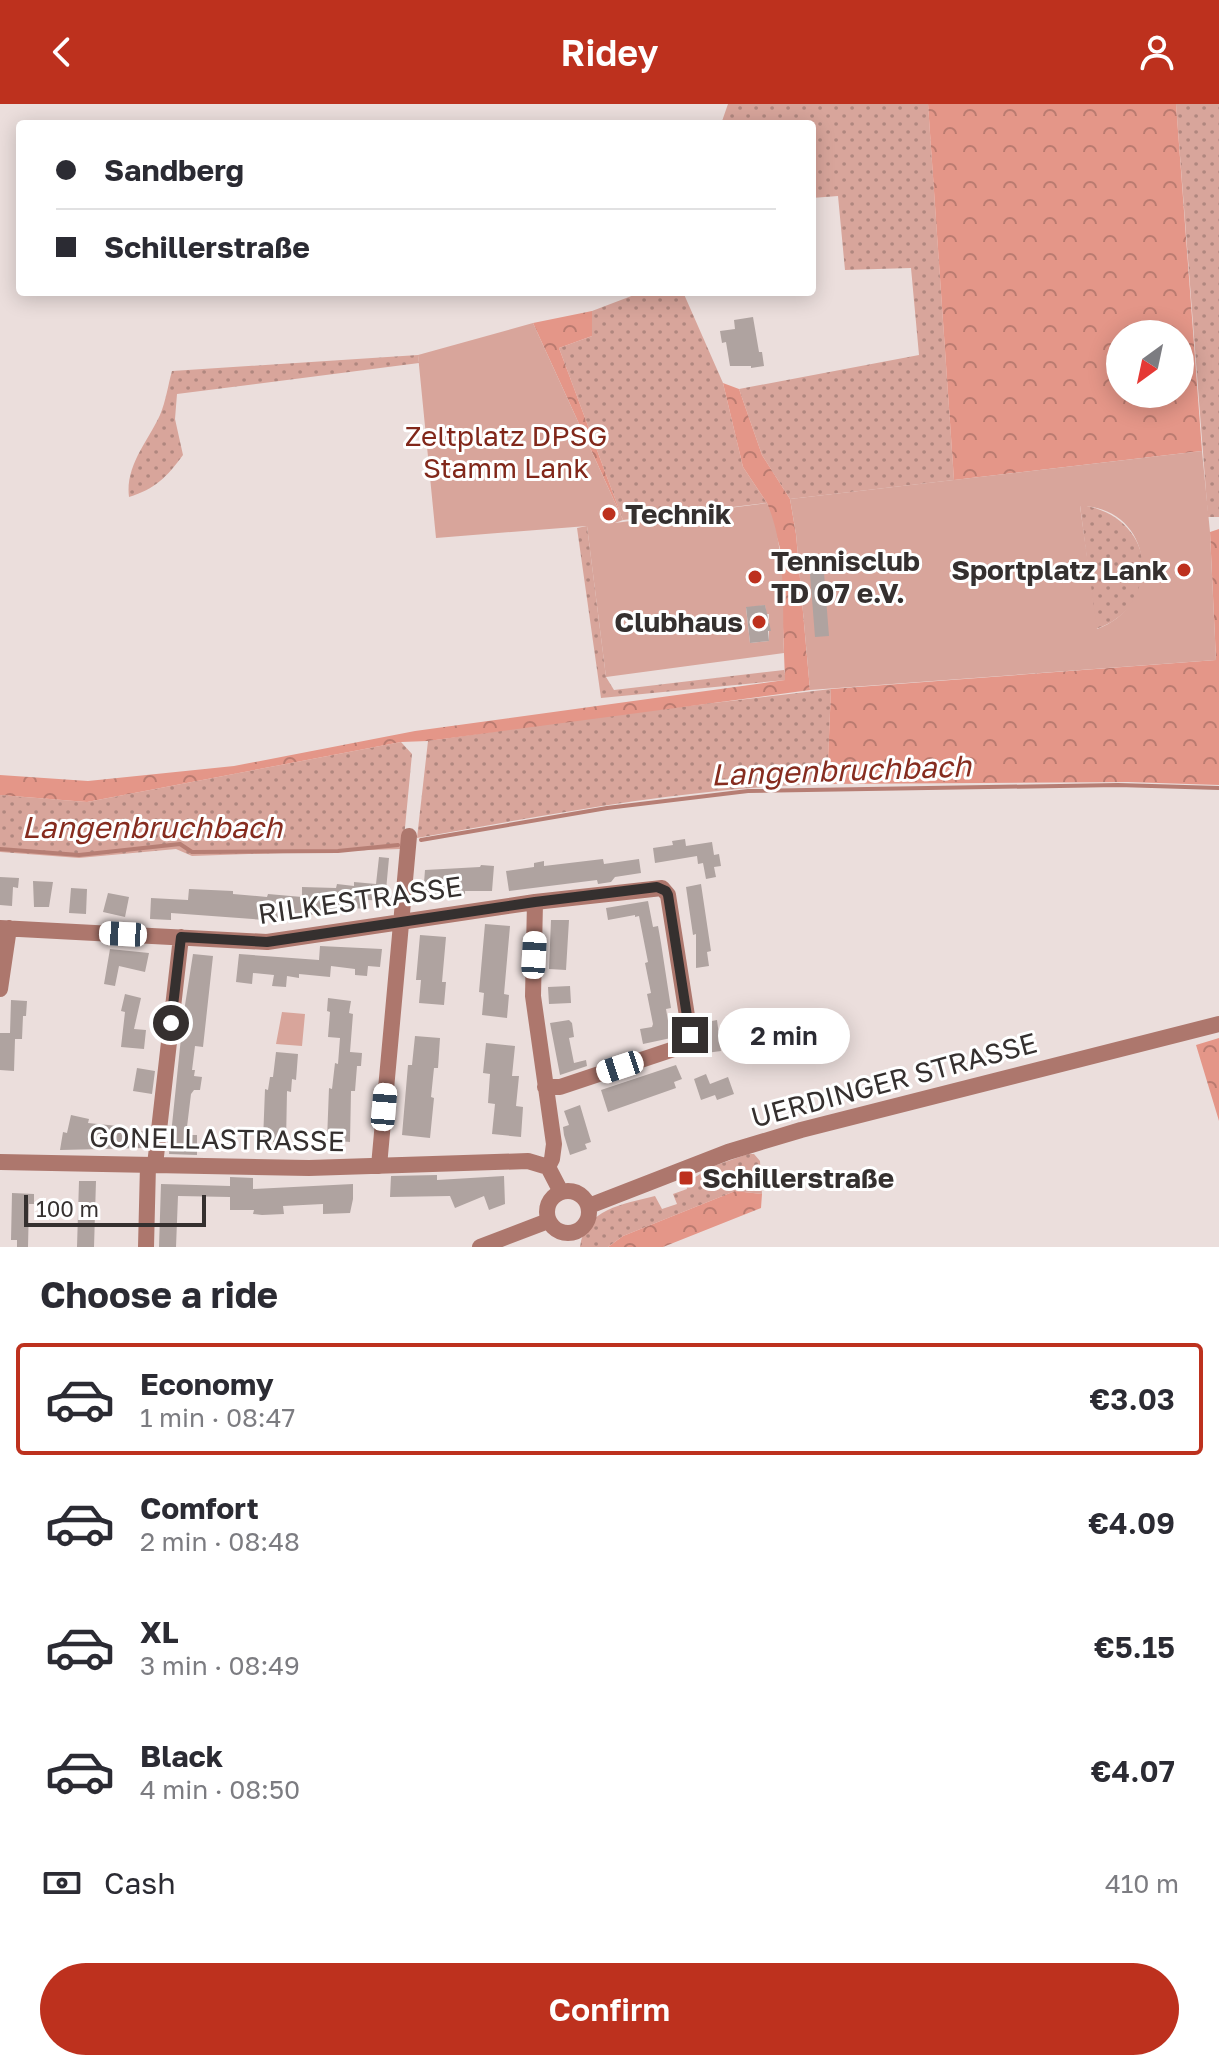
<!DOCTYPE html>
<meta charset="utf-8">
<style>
body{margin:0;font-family:"Golos Text",sans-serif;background:#f2f2f3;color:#2b2b33;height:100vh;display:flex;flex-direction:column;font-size:30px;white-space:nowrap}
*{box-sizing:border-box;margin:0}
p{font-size:26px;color:#7c7c81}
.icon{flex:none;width:44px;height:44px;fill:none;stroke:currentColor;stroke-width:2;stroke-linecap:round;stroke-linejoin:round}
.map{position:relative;height:1143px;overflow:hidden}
.sheet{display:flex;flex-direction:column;background:#fff;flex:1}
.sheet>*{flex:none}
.hud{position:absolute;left:16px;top:16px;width:800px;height:176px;border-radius:8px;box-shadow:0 4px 20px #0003;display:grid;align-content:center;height:176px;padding:0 40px;background:#fff}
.needle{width:52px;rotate:213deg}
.fabs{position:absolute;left:1106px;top:216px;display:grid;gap:16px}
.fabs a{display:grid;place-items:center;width:88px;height:88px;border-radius:50%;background:#fff;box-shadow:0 4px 20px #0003;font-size:40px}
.scale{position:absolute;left:24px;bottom:20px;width:182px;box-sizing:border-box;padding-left:8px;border:4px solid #35302f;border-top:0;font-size:22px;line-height:28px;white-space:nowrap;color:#35302f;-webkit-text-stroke:6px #fff;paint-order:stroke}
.end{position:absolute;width:36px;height:36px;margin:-18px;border:10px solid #35302f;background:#fff;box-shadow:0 0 0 4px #fff}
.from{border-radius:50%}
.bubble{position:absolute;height:56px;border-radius:28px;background:#fff;box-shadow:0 4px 20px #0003;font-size:26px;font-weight:600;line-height:56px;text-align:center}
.car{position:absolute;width:24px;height:48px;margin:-24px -12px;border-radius:10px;box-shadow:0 0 6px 2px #0007;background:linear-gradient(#fff 24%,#345 0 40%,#fff 0 76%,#345 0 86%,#fff 0)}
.hud b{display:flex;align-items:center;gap:28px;height:76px;font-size:30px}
.hud b+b{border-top:2px solid #e1e1e2}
.hud i{width:20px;height:20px;background:#2b2b33}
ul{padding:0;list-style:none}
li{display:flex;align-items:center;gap:24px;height:112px;margin:0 16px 12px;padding:0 24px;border:4px solid transparent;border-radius:8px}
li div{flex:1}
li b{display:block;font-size:30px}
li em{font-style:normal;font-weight:600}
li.active{border-color:#bd311e}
li>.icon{width:72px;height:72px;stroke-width:1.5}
h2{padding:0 40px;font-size:36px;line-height:96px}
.pay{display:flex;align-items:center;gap:20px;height:88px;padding:0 40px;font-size:30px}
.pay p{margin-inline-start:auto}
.button{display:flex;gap:16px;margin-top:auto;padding:16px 40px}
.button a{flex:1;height:92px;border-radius:48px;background:#bd311e;color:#fff;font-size:32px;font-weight:600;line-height:92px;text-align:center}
header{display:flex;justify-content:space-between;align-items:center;height:104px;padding:0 40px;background:#bd311e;color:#fff;font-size:36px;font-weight:600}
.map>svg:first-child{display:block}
.grass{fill:url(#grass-dots)}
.forest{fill:url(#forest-crowns);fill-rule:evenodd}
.park{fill:#d8a59b;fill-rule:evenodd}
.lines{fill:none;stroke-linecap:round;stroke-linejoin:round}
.stream{stroke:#b67e74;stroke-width:4}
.building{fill:#afa3a0}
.minor{stroke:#ad776d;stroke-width:16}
.route{stroke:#35302f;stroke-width:10}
.poi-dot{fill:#bd311e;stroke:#fff;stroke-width:3}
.labels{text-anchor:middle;stroke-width:6;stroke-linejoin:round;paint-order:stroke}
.park-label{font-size:28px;fill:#81271a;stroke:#fff}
.poi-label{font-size:28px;font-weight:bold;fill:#35302f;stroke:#fff;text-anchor:start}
.street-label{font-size:28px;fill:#35302f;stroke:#fff}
.water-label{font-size:30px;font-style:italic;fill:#862c1f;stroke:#fff}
</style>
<header><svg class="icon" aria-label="back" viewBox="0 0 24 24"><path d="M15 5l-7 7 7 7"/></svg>Ridey<svg class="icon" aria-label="person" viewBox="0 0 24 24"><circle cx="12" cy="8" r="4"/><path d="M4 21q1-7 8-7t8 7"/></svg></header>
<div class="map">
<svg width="1219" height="1143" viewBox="0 0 1219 1143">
<defs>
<pattern id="grass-dots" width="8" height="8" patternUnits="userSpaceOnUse" patternTransform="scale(2)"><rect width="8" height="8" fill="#d8a59b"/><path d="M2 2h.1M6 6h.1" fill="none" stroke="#b0877f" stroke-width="1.8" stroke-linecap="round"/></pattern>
<pattern id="forest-crowns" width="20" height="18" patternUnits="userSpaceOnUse" patternTransform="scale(2)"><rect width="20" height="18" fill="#e49688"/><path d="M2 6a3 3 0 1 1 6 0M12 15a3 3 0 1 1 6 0" fill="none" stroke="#ba7b70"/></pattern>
</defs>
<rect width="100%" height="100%" fill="#ebdedc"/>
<path class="grass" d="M 728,0 L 928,0 L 954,376 L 790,395 L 762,351 L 739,285 L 919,251 L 911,164 L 845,166 L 838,92 L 812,94 L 812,20 L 721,20 Z
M 1176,0 L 1219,0 L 1219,413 L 1208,413 Z
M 642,188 L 683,188 L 723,279 L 743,363 L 767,399 L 623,416 L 559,244 L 592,232 L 592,207 Z
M 418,251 L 419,259 L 177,290 L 175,315 L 183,351 C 167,373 155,385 129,393 C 125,362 148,337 160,311 C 166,297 168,281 172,267 Z
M 1080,401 C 1155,410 1167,500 1096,525 Z
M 587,422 L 606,573 L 614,586 L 784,566 L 786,576 L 601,594 L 577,424 Z
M 831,585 L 827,680 C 688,683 553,710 417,734 L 428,637 L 595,613 Z
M 401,638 L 412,650 L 404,734 L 400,745 L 192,752 L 176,745 L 79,754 L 0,748 L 0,691 L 87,698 Z
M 748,1050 L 754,1050 L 760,1057 L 762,1090 L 735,1087 L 623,1132 L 608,1143 L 580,1143 C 585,1105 623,1100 655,1092 L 662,1105 L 677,1100 L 673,1090 L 687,1085 L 686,1079 L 711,1063 Z"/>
<path class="forest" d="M 928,0 L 1176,0 L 1202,347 L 954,376 ZM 1120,230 L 1180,230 L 1180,290 L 1120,290 Z
M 592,207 L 592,232 L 559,244 L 623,416 L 533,219 Z
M 723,279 L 739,285 L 762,351 L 790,395 L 796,430 L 810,586 L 428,637 L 401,638 L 87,698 L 0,691 L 0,671 L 88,677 L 234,662 L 415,627 L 785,576 L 780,444 L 767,399 L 743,363 Z
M 1219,425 L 1219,681 L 1128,678 L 827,680 L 831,585 L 1216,556 L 1210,428 Z
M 1219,934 L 1219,1017 L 1196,941 Z
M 735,1087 L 762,1090 L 761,1104 L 663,1143 L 608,1143 L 623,1132 Z"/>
<path class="park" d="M 533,219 L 623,416 L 615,419 L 767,399 C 787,445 782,500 784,549 L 606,573 L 587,422 L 436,434 L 418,251 ZM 765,501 L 766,510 L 769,510 L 769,537 L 750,539 L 746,504 Z
M 1202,347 L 1210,428 L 1216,556 L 810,586 L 796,430 L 790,395 ZM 1080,402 C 1154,403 1165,500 1097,525 Z
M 282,908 L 305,910 L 302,942 L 276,940 Z"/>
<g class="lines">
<path class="stream" d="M 421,736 L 607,704 L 748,687 L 1118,681 L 1219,684
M 0,745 L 79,751 L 180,740 L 192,748 L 338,747 L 398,741"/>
</g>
<path class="building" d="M 753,213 L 759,248 L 762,248 L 764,262 L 751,264 L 751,262 L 730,262 L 726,238 L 722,239 L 720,227 L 735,225 L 734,216 Z
M 823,456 L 829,532 L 815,533 L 809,457 Z
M 765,501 L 771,527 L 768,527 L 769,537 L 750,539 L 746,503 Z
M 685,735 L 686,742 L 712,738 L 714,751 L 719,750 L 721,762 L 714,763 L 716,773 L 706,775 L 703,759 L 698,760 L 697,752 L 655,759 L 653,744 L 673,741 L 672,737 Z
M 379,753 L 389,754 L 385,797 L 368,796 L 368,805 L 352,804 L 351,807 L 334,806 L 334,809 L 318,808 L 318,811 L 284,808 L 283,815 L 266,813 L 265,816 L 171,809 L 171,816 L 150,815 L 151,794 L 188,796 L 189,785 L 233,787 L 233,790 L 267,793 L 268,790 L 302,793 L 302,783 L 336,784 L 337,780 L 354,782 L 354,778 L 376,780 Z
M 603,755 L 604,760 L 639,755 L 641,769 L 615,773 L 611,778 L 598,780 L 597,776 L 509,787 L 506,767 L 534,763 L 534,759 L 544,757 L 544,762 Z
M 481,761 L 494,762 L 492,787 L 465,787 L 465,790 L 451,789 L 451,792 L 437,791 L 437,793 L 423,792 L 425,766 L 480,763 Z
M 0,773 L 19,774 L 18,784 L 13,783 L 12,802 L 0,801 Z
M 33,777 L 53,778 L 49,803 L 34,803 Z
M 701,780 L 711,847 L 707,848 L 709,862 L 696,864 L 696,830 L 693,831 L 686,783 Z
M 71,784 L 87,785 L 86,810 L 69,809 Z
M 108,789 L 129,793 L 125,813 L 103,808 Z
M 648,797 L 653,823 L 658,822 L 661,839 L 671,904 L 666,905 L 671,934 L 643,940 L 640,925 L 652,923 L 653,920 L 647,890 L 651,889 L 645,859 L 648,858 L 639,812 L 635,813 L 635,811 L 608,816 L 606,804 Z
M 551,816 L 569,816 L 566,866 L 549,865 Z
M 485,820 L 510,822 L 504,890 L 509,891 L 507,914 L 482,911 L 484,889 L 479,888 Z
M 420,831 L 446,833 L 442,878 L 446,878 L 444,901 L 419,899 L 421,876 L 416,876 Z
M 320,842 L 382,845 L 380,863 L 368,862 L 367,872 L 355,871 L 355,865 L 331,862 L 330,873 L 299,870 L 299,874 L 287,872 L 286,883 L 272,882 L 274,871 L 253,869 L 252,880 L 236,878 L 239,850 L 319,856 Z
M 110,845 L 149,849 L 145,868 L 119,862 L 115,882 L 104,880 Z
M 193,850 L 213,852 L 203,943 L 195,942 L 192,966 L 195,966 L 194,972 L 202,973 L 200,986 L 194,986 L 191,990 L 186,1031 L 197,1031 L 197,1051 L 169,1050 L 183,914 Z
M 570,882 L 571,899 L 549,900 L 548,883 Z
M 125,890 L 141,894 L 134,925 L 146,926 L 144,945 L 121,943 L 125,908 L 121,907 Z
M 328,894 L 351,897 L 349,909 L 353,910 L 350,948 L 362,949 L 361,962 L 357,962 L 355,987 L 351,987 L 350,1038 L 327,1036 L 329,984 L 332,985 L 335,959 L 338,960 L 340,934 L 328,933 L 330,908 L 327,907 Z
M 11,896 L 27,897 L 26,912 L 23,912 L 22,935 L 15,935 L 14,967 L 0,966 L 0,929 L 10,929 Z
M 569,916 L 572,919 L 574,933 L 569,934 L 574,959 L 586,956 L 587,962 L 560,971 L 550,919 Z
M 717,916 L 721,947 L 706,949 L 701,919 Z
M 415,932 L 440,934 L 438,964 L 434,964 L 431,993 L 434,994 L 430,1034 L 402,1031 L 408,961 L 412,961 Z
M 486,939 L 515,942 L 512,972 L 519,972 L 516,1002 L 523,1003 L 521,1033 L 492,1030 L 495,1000 L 488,999 L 490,970 L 483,969 Z
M 276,948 L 298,950 L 296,976 L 292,975 L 291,988 L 287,987 L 286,1039 L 263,1037 L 265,985 L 268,986 L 270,973 L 273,973 Z
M 676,961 L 682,975 L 674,978 L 676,984 L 608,1008 L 601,986 Z
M 137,964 L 155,967 L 152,990 L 133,987 Z
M 706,970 L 710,980 L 728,973 L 734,990 L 717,996 L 715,991 L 701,996 L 694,975 Z
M 580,1001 L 591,1038 L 585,1040 L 587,1045 L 570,1051 L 564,1031 L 563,1023 L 569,1021 L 564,1007 Z
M 71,1011 L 89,1015 L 88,1019 L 118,1022 L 118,1026 L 144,1027 L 144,1044 L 60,1046 L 63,1028 L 67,1029 Z
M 437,1071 L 437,1076 L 504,1072 L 505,1100 L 489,1106 L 484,1092 L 455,1104 L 450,1092 L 390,1093 L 391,1072 Z
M 230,1073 L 253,1074 L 253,1085 L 353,1080 L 353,1095 L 350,1109 L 323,1110 L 323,1100 L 283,1102 L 284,1110 L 262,1111 L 253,1110 L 254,1106 L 230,1106 L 230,1093 L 178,1092 L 176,1143 L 159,1143 L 161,1080 L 230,1082 Z
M 79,1077 L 96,1077 L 94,1143 L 77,1143 Z
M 12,1089 L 34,1090 L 34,1100 L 29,1100 L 28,1143 L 17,1143 L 17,1136 L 11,1136 Z"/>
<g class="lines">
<path class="minor" d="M 535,798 L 533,892 L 554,1040 L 552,1055 L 548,1063
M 0,824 L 267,838 L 535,798 L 662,784 L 668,791 L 690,931 L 687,939 L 680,943 L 560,983 L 545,983
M 0,885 L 9,824
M 0,1058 L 309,1064 L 528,1057 L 548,1063 L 561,1088
M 155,1061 L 181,833
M 379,1062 L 409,732
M547 1108a21 21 0 1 1 42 0a21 21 0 1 1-42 0Z
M 589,1102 L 728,1048 L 801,1026 L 1219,920
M 146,1143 L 148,1061
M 480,1143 L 548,1117"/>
</g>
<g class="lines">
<path class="route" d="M 171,919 L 181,833 L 267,838 L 535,798 L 657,783 L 666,787 L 668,791 L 690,931"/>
</g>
<g class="poi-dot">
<circle cx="609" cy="410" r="8"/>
<circle cx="1184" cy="466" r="8"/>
<circle cx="755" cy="473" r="8"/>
<circle cx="759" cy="518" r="8"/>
<rect x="678" y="1066" width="16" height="16" rx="4"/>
</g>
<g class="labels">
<g class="park-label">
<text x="506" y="342">Zeltplatz DPSG<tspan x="506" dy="32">Stamm Lank</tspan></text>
</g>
<g class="poi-label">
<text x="625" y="420">Technik</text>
<text x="771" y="467">Tennisclub<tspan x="771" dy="32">TD 07 e.V.</tspan></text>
<text x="1168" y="476" text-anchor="end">Sportplatz Lank</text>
<text x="743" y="528" text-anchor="end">Clubhaus</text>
<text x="702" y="1084">Schillerstraße</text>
</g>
<g class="street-label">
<text transform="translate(360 796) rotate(-8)" y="10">RILKESTRASSE</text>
<text transform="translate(894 976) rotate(-15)" y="10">UERDINGER STRASSE</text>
<text transform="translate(217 1035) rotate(1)" y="10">GONELLASTRASSE</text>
</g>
<g class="water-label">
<text transform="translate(841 667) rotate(-2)" y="10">Langenbruchbach</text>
<text x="152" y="734">Langenbruchbach</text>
</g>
</g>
</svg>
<div class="fabs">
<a><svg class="needle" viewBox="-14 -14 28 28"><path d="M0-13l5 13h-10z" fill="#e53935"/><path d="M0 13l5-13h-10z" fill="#7c7c81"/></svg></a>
</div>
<div class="scale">100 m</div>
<i class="end from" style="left:171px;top:919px"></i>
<i class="end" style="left:690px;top:931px"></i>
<div class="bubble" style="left:718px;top:904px;width:132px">2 min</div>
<i class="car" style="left:123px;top:830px;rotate:273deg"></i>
<i class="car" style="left:534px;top:851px;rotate:3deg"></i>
<i class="car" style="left:620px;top:963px;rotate:252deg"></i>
<i class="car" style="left:384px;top:1003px;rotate:5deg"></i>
<div class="hud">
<b><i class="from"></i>Sandberg</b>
<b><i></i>Schillerstraße</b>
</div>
</div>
<section class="sheet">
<h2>Choose a ride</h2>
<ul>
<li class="active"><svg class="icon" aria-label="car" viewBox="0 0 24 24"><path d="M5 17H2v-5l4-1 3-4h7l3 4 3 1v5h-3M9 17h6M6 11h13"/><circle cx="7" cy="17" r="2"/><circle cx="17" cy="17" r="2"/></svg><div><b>Economy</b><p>1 min · 08:47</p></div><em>€3.03</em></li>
<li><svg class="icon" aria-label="car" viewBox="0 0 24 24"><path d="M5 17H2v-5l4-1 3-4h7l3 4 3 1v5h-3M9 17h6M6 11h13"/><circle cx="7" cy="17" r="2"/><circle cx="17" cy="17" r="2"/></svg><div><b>Comfort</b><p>2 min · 08:48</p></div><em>€4.09</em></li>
<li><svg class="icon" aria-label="car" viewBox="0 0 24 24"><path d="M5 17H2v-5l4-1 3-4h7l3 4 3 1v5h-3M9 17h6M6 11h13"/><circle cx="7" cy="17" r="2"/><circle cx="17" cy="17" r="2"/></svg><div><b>XL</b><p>3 min · 08:49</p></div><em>€5.15</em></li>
<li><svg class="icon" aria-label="car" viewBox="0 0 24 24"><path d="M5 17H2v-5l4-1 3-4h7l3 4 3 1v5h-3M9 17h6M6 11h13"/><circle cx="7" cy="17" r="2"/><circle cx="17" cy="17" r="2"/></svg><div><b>Black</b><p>4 min · 08:50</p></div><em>€4.07</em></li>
</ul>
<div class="pay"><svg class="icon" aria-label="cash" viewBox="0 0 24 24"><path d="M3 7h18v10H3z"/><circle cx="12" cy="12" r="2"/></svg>Cash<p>410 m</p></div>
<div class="button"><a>Confirm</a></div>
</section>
